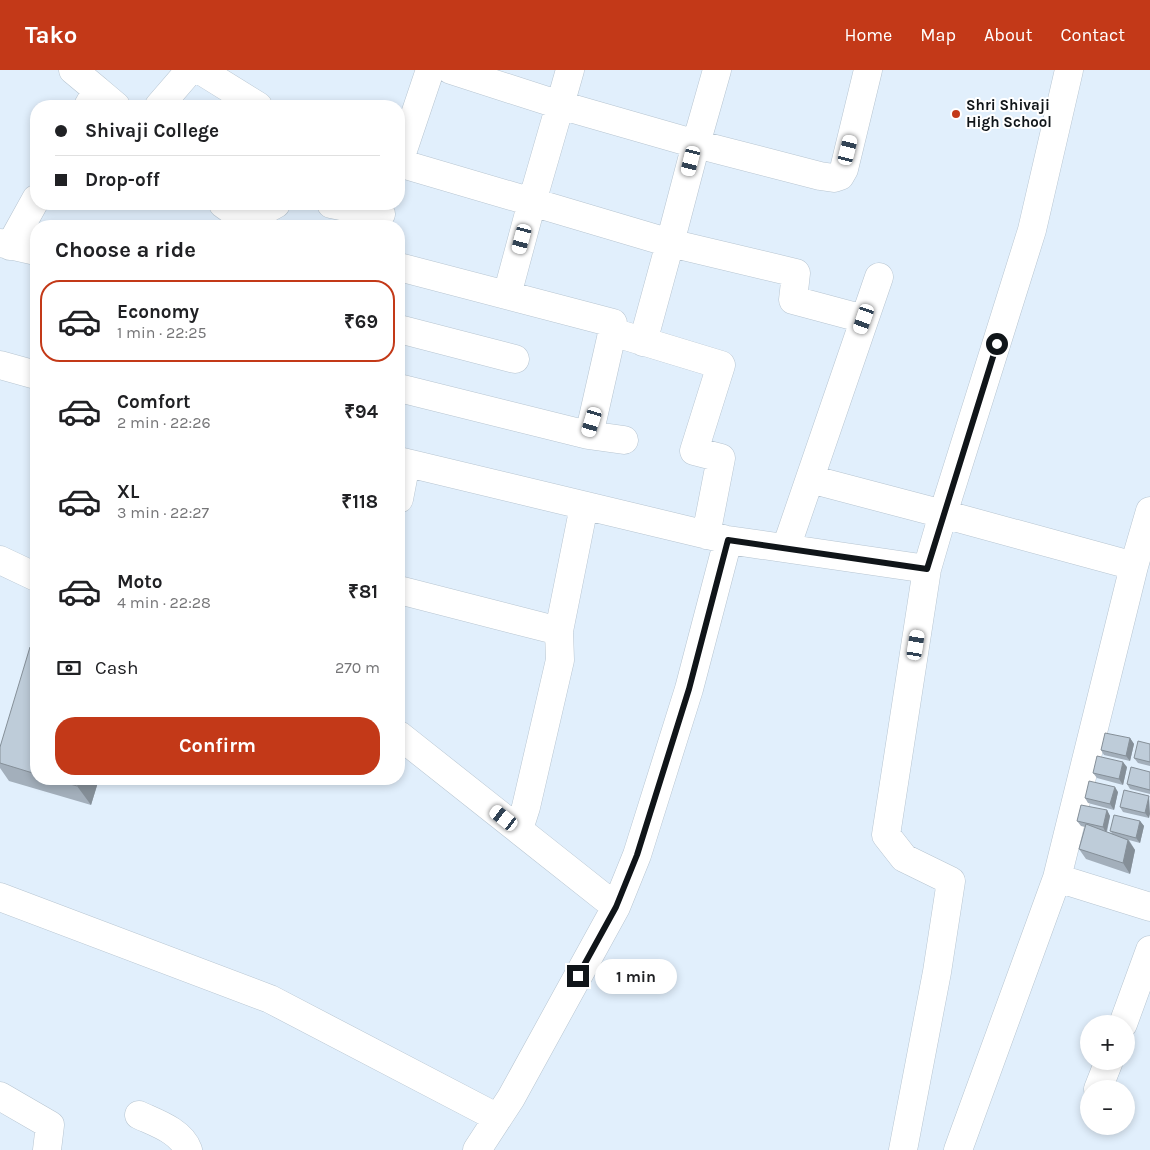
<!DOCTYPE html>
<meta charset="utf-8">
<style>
body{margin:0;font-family:Karla,sans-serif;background:#f6f6f6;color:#202124;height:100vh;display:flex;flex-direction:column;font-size:19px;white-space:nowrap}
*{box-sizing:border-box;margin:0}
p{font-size:16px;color:#757577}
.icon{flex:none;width:28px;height:28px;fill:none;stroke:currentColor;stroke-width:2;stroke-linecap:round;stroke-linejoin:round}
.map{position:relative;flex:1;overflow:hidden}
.details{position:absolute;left:30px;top:150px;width:375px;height:565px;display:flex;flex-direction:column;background:#fff;border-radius:20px;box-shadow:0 2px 8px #0003}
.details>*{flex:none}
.banner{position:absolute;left:30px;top:30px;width:375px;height:110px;border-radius:20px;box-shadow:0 2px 8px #0003;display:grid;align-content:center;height:110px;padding:0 25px;background:#fff}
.tools{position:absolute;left:1080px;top:945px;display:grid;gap:10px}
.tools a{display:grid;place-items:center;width:55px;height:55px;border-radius:50%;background:#fff;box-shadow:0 2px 8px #0003;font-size:25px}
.end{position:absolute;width:22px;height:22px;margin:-11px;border:6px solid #101519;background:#fff;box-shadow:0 0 0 2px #fff}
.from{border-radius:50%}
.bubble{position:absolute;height:35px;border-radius:18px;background:#fff;box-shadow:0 2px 8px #0003;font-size:16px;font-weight:700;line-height:35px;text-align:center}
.car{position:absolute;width:15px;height:30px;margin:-15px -8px;border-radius:6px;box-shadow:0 0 4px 1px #0007;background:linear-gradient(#fff 24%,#345 0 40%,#fff 0 76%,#345 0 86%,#fff 0)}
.banner b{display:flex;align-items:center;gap:18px;height:48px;font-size:19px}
.banner b+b{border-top:1px solid #e0e0e0}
.banner i{width:12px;height:12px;background:#202124}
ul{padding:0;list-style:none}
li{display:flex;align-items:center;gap:15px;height:82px;margin:0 10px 8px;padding:0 15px;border:2px solid transparent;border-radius:20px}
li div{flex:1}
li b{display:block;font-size:19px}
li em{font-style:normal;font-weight:700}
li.selected{border-color:#c33918}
li>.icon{width:45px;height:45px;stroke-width:1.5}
h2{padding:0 25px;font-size:22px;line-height:60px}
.pay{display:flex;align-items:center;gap:12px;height:55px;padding:0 25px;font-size:19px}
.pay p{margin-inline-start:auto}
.button{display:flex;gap:10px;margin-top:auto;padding:10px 25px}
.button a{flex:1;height:58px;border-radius:20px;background:#c33918;color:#fff;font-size:20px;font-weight:700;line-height:58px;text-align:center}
header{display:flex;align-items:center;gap:30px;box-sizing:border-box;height:70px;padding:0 25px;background:#c33918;color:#fff}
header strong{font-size:24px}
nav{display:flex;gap:28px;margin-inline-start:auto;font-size:18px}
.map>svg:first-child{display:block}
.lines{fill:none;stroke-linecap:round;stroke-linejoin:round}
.minor-casing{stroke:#b7c5d1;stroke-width:29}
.minor{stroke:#fff;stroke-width:28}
.wall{fill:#a3afbb}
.shaded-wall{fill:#858f98}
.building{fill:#beccd9;stroke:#858f98}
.route{stroke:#101519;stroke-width:6}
.poi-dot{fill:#c33918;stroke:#fff;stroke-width:2}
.labels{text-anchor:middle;stroke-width:4;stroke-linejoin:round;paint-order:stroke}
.poi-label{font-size:15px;font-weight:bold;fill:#101519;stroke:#fff;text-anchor:start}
</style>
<header>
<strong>Tako</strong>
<nav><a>Home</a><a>Map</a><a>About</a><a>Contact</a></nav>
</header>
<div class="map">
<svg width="1150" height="1080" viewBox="0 0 1150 1080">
<rect width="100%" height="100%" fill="#e1effc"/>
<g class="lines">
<defs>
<path id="minor" d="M 73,0 L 97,20
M 200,0 L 258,36
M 451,0 L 560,35 L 570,0
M 88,36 L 97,20 L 116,36
M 159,36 L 190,0
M 399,92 L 430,0
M 399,93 L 532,132 L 560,35 L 696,74 L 717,0
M 223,134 C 241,149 258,145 276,134
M 331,134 L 381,144
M 0,173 L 36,181
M 10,176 L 36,129
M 399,197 L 613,253 L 611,268
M 507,225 L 532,132 L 670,173 L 696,74 L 820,106 L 834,108 L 840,106 L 844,99 L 868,0
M 399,259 L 515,289
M 643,272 L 670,173 L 796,203 L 793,230 L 864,249
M 0,295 L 36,305
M 399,318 L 588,365
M 624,370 L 588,365 L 592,352 L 611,268 L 619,264 L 721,295 L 694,381 L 721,388 L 706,465
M 399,391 L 724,469
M 810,409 L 943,444 L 1134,496 L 1150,441
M 399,429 L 406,393
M 786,478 L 879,207
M 0,490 L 36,507
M 399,520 L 559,561 L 584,436
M 399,665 L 616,837
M 519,759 L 526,737 L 560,590 L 559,561
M 1057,808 L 1150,837
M 0,827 L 270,929 L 498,1048
M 1123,954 L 1150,880
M 1098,1019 L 1109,991
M 0,1026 L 50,1055 L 47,1080
M 139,1045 C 156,1053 181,1061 188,1080
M 477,1080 L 511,1028 L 616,837 L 637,785 L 689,619 L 728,470 L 927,499 L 943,444 L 1032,160 L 1069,0
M 903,1080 L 937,902 L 951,811 L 904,788 L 886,765 L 927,499
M 958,1080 L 1057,808 L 1134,496"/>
</defs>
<use href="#minor" class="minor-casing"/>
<use href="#minor" class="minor"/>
</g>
<path class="wall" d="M 36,579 L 36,709 L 99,709 L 91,735 L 9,711 L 0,698 L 0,677 Z
M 1130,668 L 1134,674 L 1130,691 L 1104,685 L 1101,680 Z
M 1150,674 L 1150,696 L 1138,693 L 1134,688 Z
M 1127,697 L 1123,715 L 1097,708 L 1093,703 Z
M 1150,702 L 1150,724 L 1130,719 L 1127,714 Z
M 1118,722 L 1114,740 L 1088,733 L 1085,728 Z
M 1149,726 L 1149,748 L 1123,742 L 1120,737 Z
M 1107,740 L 1110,746 L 1107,762 L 1112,763 L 1110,761 L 1140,751 L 1144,756 L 1140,773 L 1129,770 L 1135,780 L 1130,804 L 1086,789 L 1079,779 L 1085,757 L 1081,756 L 1077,751 Z"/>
<path class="shaded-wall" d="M 1130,668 L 1134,674 L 1130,691 L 1126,686 Z
M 1123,692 L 1127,697 L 1123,715 L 1119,709 Z
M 79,709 L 99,709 L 91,735 L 77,716 Z
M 1115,717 L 1118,722 L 1114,740 L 1110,734 Z
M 1149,726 L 1150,744 L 1149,748 L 1145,743 Z
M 1107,740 L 1110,746 L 1106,763 L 1103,757 Z
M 1140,751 L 1144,756 L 1140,773 L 1136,768 Z
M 1128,770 L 1135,780 L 1130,804 L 1123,793 Z"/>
<path class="building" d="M 30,577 L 36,579 L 36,704 L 0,693 L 0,677 Z
M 1105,663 L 1130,668 L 1126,686 L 1101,680 Z
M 1138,671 L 1150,674 L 1150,692 L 1134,688 Z
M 1097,686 L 1123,692 L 1119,709 L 1093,703 Z
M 1131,697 L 1150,702 L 1150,720 L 1127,714 Z
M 53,709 L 79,709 L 77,716 Z
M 1089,711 L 1115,717 L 1110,734 L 1085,728 Z
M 1124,720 L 1149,726 L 1145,743 L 1120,737 Z
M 1081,735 L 1107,740 L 1103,757 L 1077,751 Z
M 1114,745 L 1140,751 L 1136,768 L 1110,761 Z
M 1086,754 L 1128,770 L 1123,793 L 1079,779 Z"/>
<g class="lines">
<path class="route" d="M 578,906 L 616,837 L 637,785 L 689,619 L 728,470 L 927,499 L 997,274"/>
</g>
<circle class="poi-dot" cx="956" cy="44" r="5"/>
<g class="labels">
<g class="poi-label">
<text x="966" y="40">Shri Shivaji<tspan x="966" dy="17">High School</tspan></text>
</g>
</g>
</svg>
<div class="tools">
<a>+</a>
<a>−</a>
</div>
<i class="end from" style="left:997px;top:274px"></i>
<i class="end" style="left:578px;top:906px"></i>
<div class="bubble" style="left:595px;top:889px;width:82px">1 min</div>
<i class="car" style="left:848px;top:80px;rotate:14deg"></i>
<i class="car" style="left:691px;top:91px;rotate:194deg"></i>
<i class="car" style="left:522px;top:169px;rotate:195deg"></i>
<i class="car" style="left:864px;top:249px;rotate:199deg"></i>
<i class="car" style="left:592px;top:352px;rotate:197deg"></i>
<i class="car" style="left:916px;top:575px;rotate:9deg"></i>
<i class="car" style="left:504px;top:748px;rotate:308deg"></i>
<div class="banner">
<b><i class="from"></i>Shivaji College</b>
<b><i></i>Drop-off</b>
</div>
<section class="details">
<h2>Choose a ride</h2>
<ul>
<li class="selected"><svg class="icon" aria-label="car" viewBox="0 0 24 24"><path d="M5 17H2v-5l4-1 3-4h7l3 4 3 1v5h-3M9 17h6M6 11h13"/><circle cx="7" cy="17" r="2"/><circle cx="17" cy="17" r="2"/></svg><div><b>Economy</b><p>1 min · 22:25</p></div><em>₹69</em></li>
<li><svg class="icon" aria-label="car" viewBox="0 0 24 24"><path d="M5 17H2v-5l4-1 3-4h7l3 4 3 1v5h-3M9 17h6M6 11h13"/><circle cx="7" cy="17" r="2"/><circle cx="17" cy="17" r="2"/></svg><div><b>Comfort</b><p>2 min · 22:26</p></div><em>₹94</em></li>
<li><svg class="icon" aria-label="car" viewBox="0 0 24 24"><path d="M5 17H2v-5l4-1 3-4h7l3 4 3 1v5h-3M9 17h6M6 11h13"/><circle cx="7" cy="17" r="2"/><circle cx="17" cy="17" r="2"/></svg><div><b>XL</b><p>3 min · 22:27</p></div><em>₹118</em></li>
<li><svg class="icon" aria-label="car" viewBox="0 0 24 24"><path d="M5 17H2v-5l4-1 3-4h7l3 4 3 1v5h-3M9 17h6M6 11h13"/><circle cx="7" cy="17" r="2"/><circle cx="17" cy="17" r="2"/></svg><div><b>Moto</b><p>4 min · 22:28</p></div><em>₹81</em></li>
</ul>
<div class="pay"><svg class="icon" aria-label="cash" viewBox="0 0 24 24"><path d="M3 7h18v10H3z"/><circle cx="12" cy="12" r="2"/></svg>Cash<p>270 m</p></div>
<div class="button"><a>Confirm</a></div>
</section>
</div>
